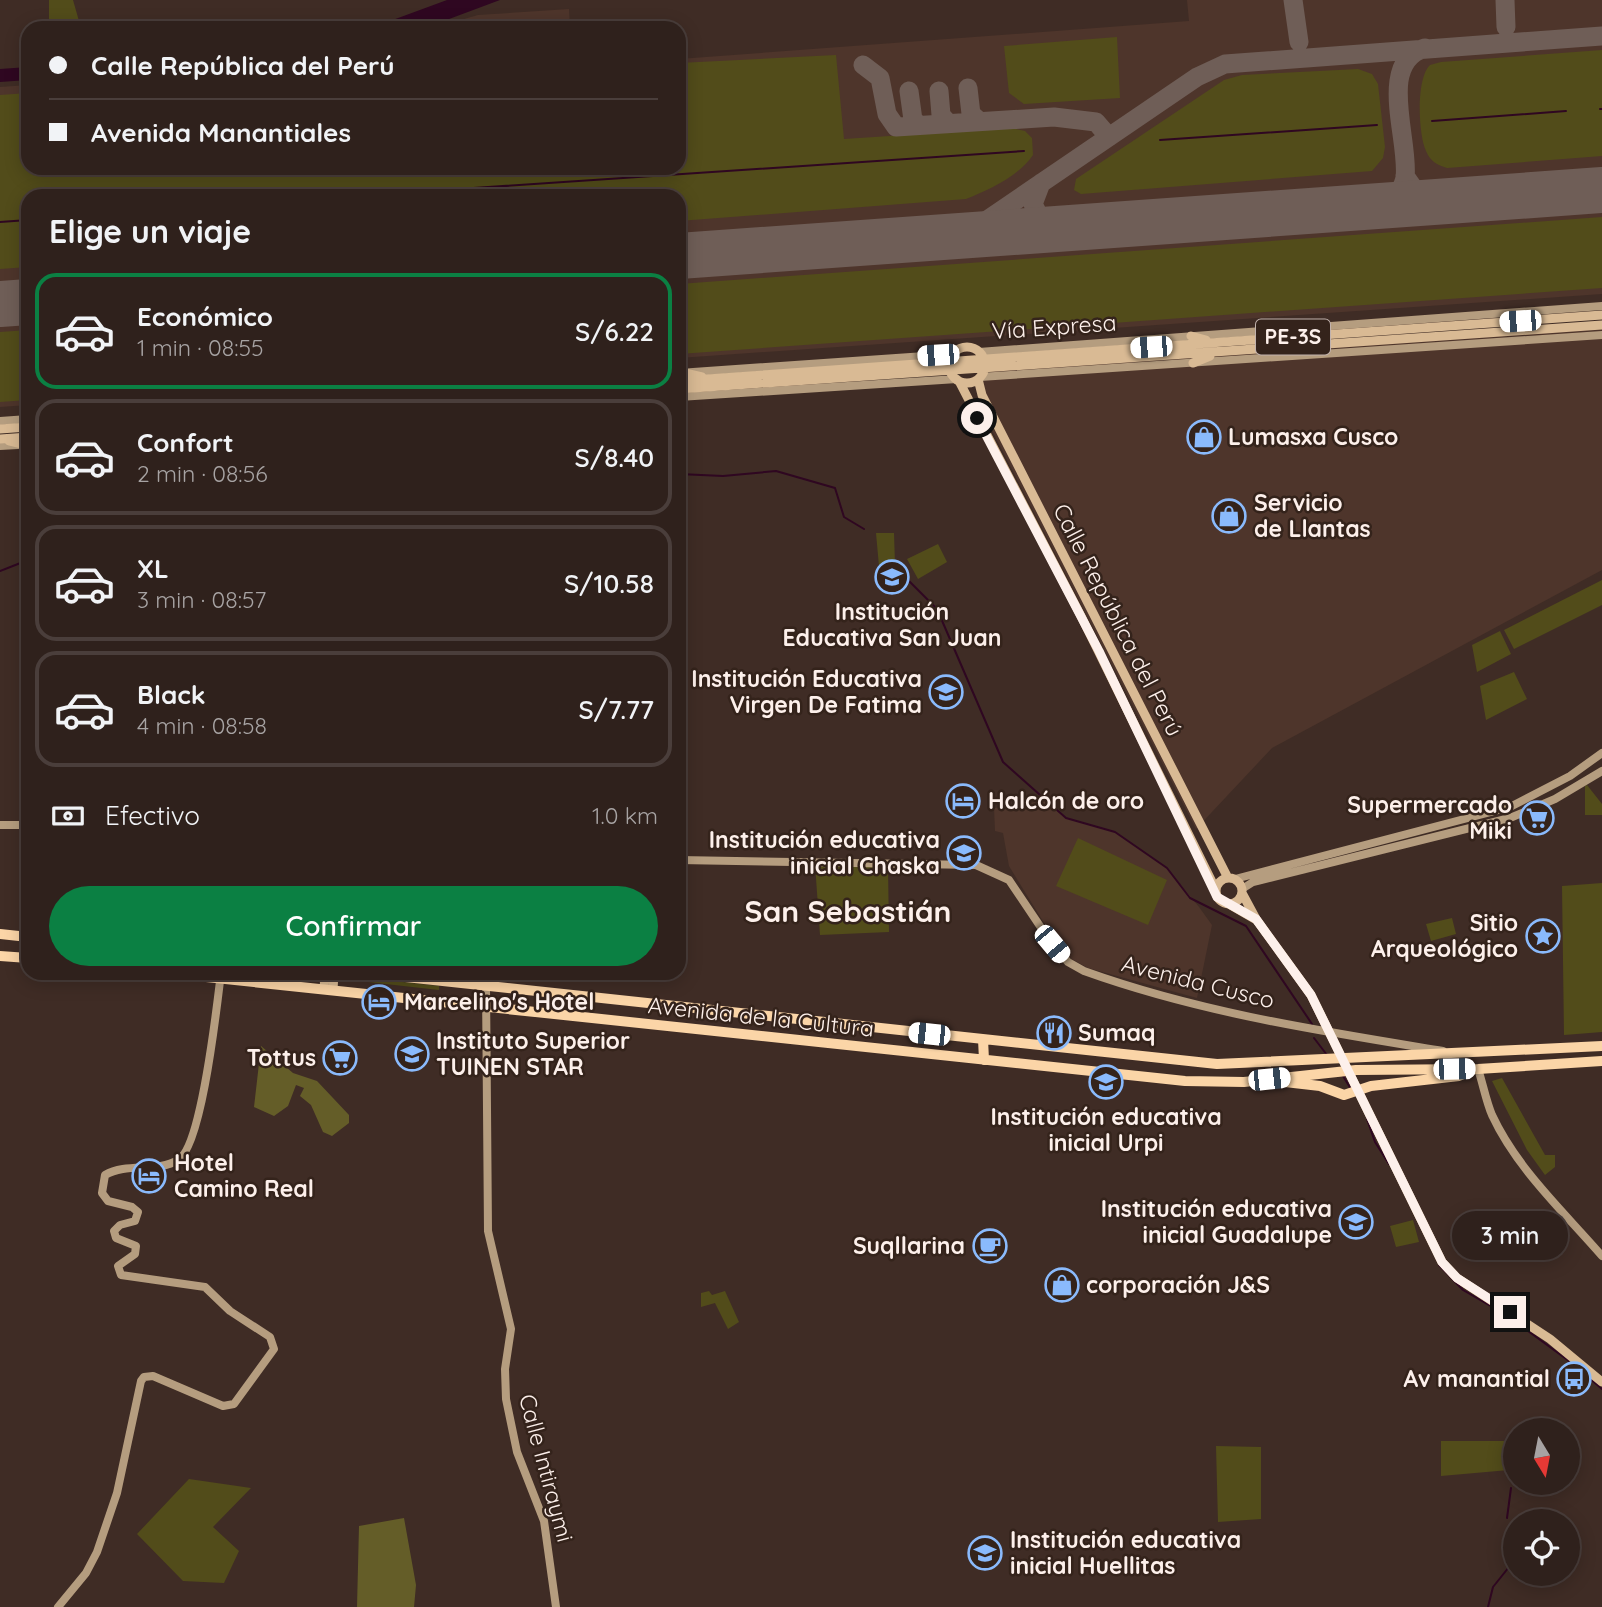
<!DOCTYPE html>
<html lang="es">
<meta charset="utf-8">
<style>
body{margin:0;font-family:Quicksand,sans-serif;background:#3b2e29;color:#f1f3f6;height:100vh;display:flex;flex-direction:column;font-size:26px;white-space:nowrap}
*{box-sizing:border-box;margin:0}
p{font-size:23px;color:#a7a3a3}
.icon{flex:none;width:38px;height:38px;fill:none;stroke:currentColor;stroke-width:2;stroke-linecap:round;stroke-linejoin:round}
.map{position:relative;flex:1;overflow:hidden}
.side{position:absolute;left:21px;top:189px;width:665px;height:791px;display:flex;flex-direction:column;background:#2f211c;border-radius:21px;box-shadow:0 4px 18px #0003,0 0 0 2px #4a3e3b}
.side>*{flex:none}
.top-card{position:absolute;left:21px;top:21px;width:665px;height:154px;border-radius:21px;box-shadow:0 4px 18px #0003,0 0 0 2px #4a3e3b;display:grid;align-content:center;height:154px;padding:0 28px;background:#2f211c}
.needle{width:46px;rotate:170deg}
.fabs{position:absolute;left:1503px;top:1418px;display:grid;gap:14px}
.fabs a{display:grid;place-items:center;width:77px;height:77px;border-radius:50%;background:#2f211c;box-shadow:0 4px 18px #0003,0 0 0 2px #4a3e3b;font-size:35px}
.end{position:absolute;width:32px;height:32px;margin:-16px;border:9px solid #fdf0eb;background:#111;box-shadow:0 0 0 4px #111}
.from{border-radius:50%}
.bubble{position:absolute;height:49px;border-radius:24px;background:#2f211c;box-shadow:0 4px 18px #0003,0 0 0 2px #4a3e3b;font-size:23px;font-weight:600;line-height:49px;text-align:center}
.car{position:absolute;width:21px;height:42px;margin:-21px -10px;border-radius:9px;box-shadow:0 0 5px 2px #0007;background:linear-gradient(#fff 24%,#345 0 40%,#fff 0 76%,#345 0 86%,#fff 0)}
.top-card b{display:flex;align-items:center;gap:24px;height:66px;font-size:26px}
.top-card b+b{border-top:2px solid #4a3e3b}
.top-card i{width:18px;height:18px;background:#f1f3f6}
ul{padding:0;list-style:none}
li{display:flex;align-items:center;gap:21px;height:116px;margin:0 14px 10px;padding:0 14px;border:4px solid #4a3e3b;border-radius:21px}
li div{flex:1}
li b{display:block;font-size:26px}
li em{font-style:normal;font-weight:600}
li.current{border-color:#0b8043}
li>.icon{width:63px;height:63px;stroke-width:1.5}
h2{padding:0 28px;font-size:32px;line-height:84px}
.pay{display:flex;align-items:center;gap:18px;height:77px;padding:0 28px;font-size:26px}
.pay p{margin-inline-start:auto}
.action{display:flex;gap:14px;margin-top:auto;padding:14px 28px}
.action a{flex:1;height:80px;border-radius:42px;background:#0b8043;color:#fff;font-size:28px;font-weight:600;line-height:80px;text-align:center}
.map>svg:first-child{display:block}
.built{fill:#4e352b}
.green{fill:#524c1a}
.forest{fill:#645d28}
.water{fill:#2f0721}
.lines{fill:none;stroke-linecap:round;stroke-linejoin:round}
.stream{stroke:#2f0721;stroke-width:2}
.taxiway{stroke:#6f5e57;stroke-width:19}
.runway{stroke:#6f5e57;stroke-width:46}
.secondary{stroke:#b59d7f;stroke-width:8}
.primary{stroke:#d9ba94;stroke-width:9}
.highway{stroke:#fbd5a7;stroke-width:10}
.route{stroke:#fdf0eb;stroke-width:9}
.labels{text-anchor:middle;stroke-width:5;stroke-linejoin:round;paint-order:stroke}
.shield{fill:#34231b;stroke:#c1b2ad;stroke-width:2}
.shield-label{font-size:21px;font-weight:bold;fill:#fdf0eb}
.street-label{font-size:23px;fill:#fdf0eb;stroke:#34231b}
.poi-label{font-size:23px;font-weight:bold;fill:#fdf0eb;stroke:#34231b;text-anchor:start}
.district-label{font-size:30px;font-weight:bold;fill:#fdf0eb;stroke:#34231b}
</style>
<div class="map">
<svg width="1602" height="1607" viewBox="0 0 1602 1607">
<rect width="100%" height="100%" fill="#3f2c25"/>
<path class="built" d="M 1187,0 L 1602,0 L 1602,294 L 679,358 L 679,196 L 28,196 L 28,405 L 0,407 L 0,87 L 28,85 L 28,168 L 679,168 L 679,59 L 1189,21 Z
M 569,9 L 570,28 L 433,28 L 478,15 Z
M 1602,327 L 1602,570 L 1272,748 L 1196,829 L 977,401 L 983,372 Z
M 1044,801 L 1066,818 L 1115,832 L 1167,868 L 1199,907 L 1212,925 L 1197,998 L 1088,968 L 1070,958 L 1057,944 L 1009,866 L 1003,833 L 995,831 L 994,808 Z"/>
<path class="green" d="M 49,0 L 73,0 L 81,28 L 49,28 Z
M 1117,37 L 1120,98 L 1024,104 L 1009,93 L 1004,46 Z
M 1602,50 L 1602,156 L 1447,168 C 1437,165 1430,161 1426,151 C 1418,134 1416,78 1430,65 L 1441,62 Z
M 836,55 L 844,139 L 1011,128 L 1025,131 L 1032,138 L 1033,155 C 1019,176 989,190 966,199 L 679,221 L 679,196 L 28,196 L 28,267 L 0,269 L 0,95 L 28,93 L 28,168 L 679,168 L 679,63 Z
M 1358,69 L 1372,74 L 1378,84 L 1385,147 L 1383,158 L 1372,171 L 1081,194 L 1074,190 L 1076,179 L 1224,80 L 1242,75 Z
M 1602,217 L 1602,288 L 679,354 L 679,284 Z
M 28,330 L 28,400 L 0,402 L 0,332 Z
M 876,533 L 894,533 L 895,564 L 879,566 Z
M 938,544 L 947,562 L 918,579 L 907,559 Z
M 1602,580 L 1602,605 L 1514,649 L 1504,630 Z
M 1500,631 L 1511,654 L 1477,672 L 1472,645 Z
M 1514,672 L 1527,699 L 1486,720 L 1480,686 Z
M 1587,785 L 1602,804 L 1602,815 L 1585,815 L 1585,786 Z
M 1078,838 L 1167,880 L 1148,925 L 1056,886 Z
M 815,864 L 888,866 L 889,932 L 820,935 Z
M 1602,883 L 1602,1032 L 1564,1035 L 1562,886 Z
M 1452,918 L 1456,934 L 1431,941 L 1426,924 Z
M 347,976 L 439,986 L 439,990 L 350,980 Z
M 1502,1078 L 1545,1155 L 1555,1155 L 1555,1167 L 1545,1175 L 1527,1150 L 1492,1081 Z
M 1413,1220 L 1419,1242 L 1396,1247 L 1390,1226 Z
M 709,1291 L 712,1295 L 725,1291 L 739,1322 L 728,1329 L 715,1303 L 701,1307 L 701,1293 Z
M 1441,1441 L 1506,1441 L 1509,1470 L 1441,1476 Z
M 1216,1446 L 1261,1447 L 1261,1519 L 1218,1522 Z
M 189,1479 L 251,1488 L 213,1527 L 239,1551 L 224,1583 L 183,1581 L 137,1534 Z"/>
<path class="forest" d="M 261,1046 L 293,1073 L 317,1081 L 349,1115 L 349,1123 L 332,1136 L 323,1132 L 311,1105 L 300,1096 L 304,1088 L 296,1085 L 288,1106 L 274,1116 L 254,1107 Z
M 404,1518 L 416,1585 L 414,1607 L 357,1607 L 359,1526 Z"/>
<path class="water" d="M 447,0 L 500,0 L 425,28 L 371,28 Z
M 28,67 L 28,80 L 0,82 L 0,69 Z"/>
<g class="lines">
<path class="stream" d="M 1600,109 L 1602,109
M 1432,121 L 1566,111
M 1160,140 L 1377,125
M 356,196 L 1024,151
M 0,222 L 28,220
M 679,474 L 723,476 L 776,471 L 835,488 L 844,517 L 864,529
M 894,566 L 937,609 L 1003,762 L 1066,818 L 1115,832 L 1167,868 L 1190,898 L 1246,926 L 1312,1024
M 0,571 L 28,560
M 1314,1038 L 1327,1055
M 1343,1076 L 1351,1089
M 1367,1119 L 1375,1142 L 1389,1164
M 1439,1265 L 1463,1290 L 1501,1312
M 1520,1325 L 1569,1361
M 1579,1369 L 1602,1389
M 1507,1518 L 1511,1488
M 1488,1607 L 1493,1587 L 1509,1567 L 1512,1533"/>
<path class="taxiway" d="M 1293,0 L 1299,42
M 1505,0 L 1506,27
M 863,65 L 880,78 L 887,114 L 896,127 L 1054,117 L 1096,122 L 1109,137
M 968,88 L 971,114 L 979,121
M 909,91 L 913,120 L 919,125
M 939,91 L 941,115 L 948,123
M 1405,176 L 1424,203
M 1041,183 L 1033,204 L 1046,230
M 1388,205 C 1395,198 1403,189 1405,178 C 1410,141 1376,62 1425,48
M 965,235 L 1197,77 L 1225,64 L 1602,36"/>
<path class="runway" d="M 679,256 L 1602,190
M 0,304 L 28,302"/>
<path class="secondary" d="M 979,352 L 1602,306
M 679,373 L 954,354
M 980,377 L 1602,335
M 679,397 L 957,379
M 0,421 L 28,419
M 0,446 L 18,445
M 0,825 L 28,825
M 679,860 L 976,865 L 1009,880 L 1052,944 L 1068,962 L 1084,971 C 1201,1013 1321,1031 1443,1051
M 1235,879 L 1510,807 L 1570,776 L 1602,753
M 1242,889 L 1253,882 L 1510,818 L 1555,799 L 1602,771
M 486,986 L 488,1231 L 511,1329 L 505,1369 L 506,1399 L 517,1452 L 544,1521 L 556,1607
M 1478,1069 C 1483,1084 1486,1101 1492,1115 C 1517,1169 1564,1212 1602,1256
M 58,1607 L 86,1573 L 97,1552 L 117,1493 L 141,1381 L 144,1377 L 153,1376 L 223,1406 L 234,1404 L 274,1349 L 270,1337 L 230,1311 L 205,1287 L 121,1275 L 118,1266 L 135,1254 L 136,1246 L 116,1238 L 114,1231 L 120,1225 L 135,1221 L 138,1212 L 132,1207 L 108,1201 L 102,1193 L 105,1175 C 127,1162 157,1173 178,1160 C 202,1147 217,1004 221,973"/>
<path class="primary" d="M 1191,336 L 1206,340
M949 365a18 18 0 1 1 36 0a18 18 0 1 1-36 0Z
M 1193,363 L 1210,356
M 685,373 L 702,377
M 978,379 L 982,395 L 1228,878
M 679,381 L 1602,315
M 959,381 L 1081,616 L 1216,890
M 679,389 L 1602,325
M 0,429 L 28,427
M 0,439 L 28,437
M 9,441 L 25,445
M1216 891a13 13 0 1 1 26 0a13 13 0 1 1-26 0Z
M 1242,893 L 1256,919 L 1311,995 L 1442,1262 L 1457,1278 L 1550,1339 L 1602,1382
M 1229,904 L 1255,919
M 324,989 L 325,973
M 333,990 L 334,973"/>
<path class="highway" d="M 0,934 L 28,937
M 0,956 L 28,958
M 168,973 L 1185,1081 L 1244,1082 L 1356,1070 L 1478,1069 L 1602,1061
M 368,973 L 1217,1064 L 1602,1046
M 983,1039 L 984,1060
M 1285,1082 L 1320,1086 L 1344,1095 L 1371,1086 L 1459,1076 L 1471,1071"/>
</g>
<g class="lines">
<path class="route" d="M 977,418 L 1099,651 L 1217,897 L 1256,919 L 1311,995 L 1442,1262 L 1457,1278 L 1510,1312"/>
</g>
<defs>
<symbol id="shop-ring" viewBox="-11 -11 22 22"><circle r="9.5" fill="#34231b" stroke="#8abafc" stroke-width="1.5"/><path d="M-5-2.5h2.3a2.7 3.5 0 0 1 5.4 0H5L5.5 6h-11ZM-1.5-2.5h3a1.5 2.3 0 0 0-3 0Z" fill="#8abafc"/></symbol>
<symbol id="school-ring" viewBox="-11 -11 22 22"><circle r="9.5" fill="#34231b" stroke="#8abafc" stroke-width="1.5"/><path d="M0-5L7-2L0 1L-7-2ZM-4 1L0 2.5L4 1V4Q0 6-4 4Z" fill="#8abafc"/></symbol>
<symbol id="hotel-ring" viewBox="-11 -11 22 22"><circle r="9.5" fill="#34231b" stroke="#8abafc" stroke-width="1.5"/><path d="M-6-4.5h1.5V1H6V5H4.5V3h-9V5H-6ZM-4 0a1.8 1.8 0 1 1 3.6 0ZM.5 0V-2.5h3Q6-2.5 6 0Z" fill="#8abafc"/></symbol>
<symbol id="supermarket-ring" viewBox="-11 -11 22 22"><circle r="9.5" fill="#34231b" stroke="#8abafc" stroke-width="1.5"/><path d="M-6-5.5h2.5l.6 2H6L4.5 2H-2.5L-4.4-4H-6ZM-1.5 3.2a1.3 1.3 0 1 0 .1 0ZM3 3.2a1.3 1.3 0 1 0 .1 0Z" fill="#8abafc"/></symbol>
<symbol id="sight-ring" viewBox="-11 -11 22 22"><circle r="9.5" fill="#34231b" stroke="#8abafc" stroke-width="1.5"/><path d="M0-6L1.8-2.2L6-1.7L2.9 1.2L3.7 5.4L0 3.3L-3.7 5.4L-2.9 1.2L-6-1.7L-1.8-2.2Z" fill="#8abafc"/></symbol>
<symbol id="restaurant-ring" viewBox="-11 -11 22 22"><circle r="9.5" fill="#34231b" stroke="#8abafc" stroke-width="1.5"/><path d="M-5-6h1v4h1v-4h1v4h1v-4h1v5L-1.5 .5V6h-2V.5L-5-1ZM5-6V6H3V1.5H1.5Q1.5-4 5-6Z" fill="#8abafc"/></symbol>
<symbol id="cafe-ring" viewBox="-11 -11 22 22"><circle r="9.5" fill="#34231b" stroke="#8abafc" stroke-width="1.5"/><path d="M-5.5-4.5H6V0H3Q3 3.5 0 3.5H-2.5Q-5.5 3.5-5.5 0ZM3-3.2v2h1.7v-2ZM-6 4.5H4V6H-6Z" fill="#8abafc"/></symbol>
<symbol id="bus-ring" viewBox="-11 -11 22 22"><circle r="9.5" fill="#34231b" stroke="#8abafc" stroke-width="1.5"/><path d="M-5-6H5V4H4V6H2V4H-2V6H-4V4H-5ZM-3.5-4V0h7V-4ZM-3.5 1.2v1.5H-2V1.2ZM2 1.2v1.5H3.5V1.2Z" fill="#8abafc"/></symbol>
</defs>
<g fill-rule="evenodd">
<use href="#shop-ring" x="1185" y="418" width="38" height="38"/>
<use href="#shop-ring" x="1210" y="497" width="38" height="38"/>
<use href="#school-ring" x="873" y="558" width="38" height="38"/>
<use href="#school-ring" x="927" y="673" width="38" height="38"/>
<use href="#hotel-ring" x="944" y="782" width="38" height="38"/>
<use href="#supermarket-ring" x="1518" y="799" width="38" height="38"/>
<use href="#school-ring" x="945" y="834" width="38" height="38"/>
<use href="#sight-ring" x="1524" y="917" width="38" height="38"/>
<use href="#hotel-ring" x="360" y="983" width="38" height="38"/>
<use href="#restaurant-ring" x="1035" y="1014" width="38" height="38"/>
<use href="#school-ring" x="393" y="1035" width="38" height="38"/>
<use href="#supermarket-ring" x="321" y="1039" width="38" height="38"/>
<use href="#school-ring" x="1087" y="1063" width="38" height="38"/>
<use href="#hotel-ring" x="130" y="1157" width="38" height="38"/>
<use href="#school-ring" x="1337" y="1203" width="38" height="38"/>
<use href="#cafe-ring" x="971" y="1227" width="38" height="38"/>
<use href="#shop-ring" x="1043" y="1266" width="38" height="38"/>
<use href="#bus-ring" x="1555" y="1360" width="38" height="38"/>
<use href="#school-ring" x="966" y="1534" width="38" height="38"/>
</g>
<g class="labels">
<rect class="shield" x="1256" y="319.5" width="74" height="35" rx="5"/>
<g class="shield-label">
<text x="1293" y="344">PE-3S</text>
</g>
<g class="street-label">
<text transform="translate(1054 327) rotate(-4)" y="8">Vía Expresa</text>
<text transform="translate(1118 620) rotate(63)" y="8">Calle República del Perú</text>
<text transform="translate(1198 982) rotate(14)" y="8">Avenida Cusco</text>
<text transform="translate(761 1017) rotate(6)" y="8">Avenida de la Cultura</text>
<text transform="translate(546 1468) rotate(75)" y="8">Calle Intiraymi</text>
</g>
<g class="poi-label">
<text x="1228" y="445">Lumasxa Cusco</text>
<text x="1254" y="511">Servicio<tspan x="1254" dy="26">de Llantas</tspan></text>
<text x="892" y="620" text-anchor="middle">Institución<tspan x="892" dy="26">Educativa San Juan</tspan></text>
<text x="922" y="687" text-anchor="end">Institución Educativa<tspan x="922" dy="26">Virgen De Fatima</tspan></text>
<text x="988" y="809">Halcón de oro</text>
<text x="1512" y="813" text-anchor="end">Supermercado<tspan x="1512" dy="26">Miki</tspan></text>
<text x="940" y="848" text-anchor="end">Institución educativa<tspan x="940" dy="26">inicial Chaska</tspan></text>
<text x="1518" y="931" text-anchor="end">Sitio<tspan x="1518" dy="26">Arqueológico</tspan></text>
<text x="404" y="1010">Marcelino's Hotel</text>
<text x="1078" y="1041">Sumaq</text>
<text x="436" y="1049">Instituto Superior<tspan x="436" dy="26">TUINEN STAR</tspan></text>
<text x="316" y="1066" text-anchor="end">Tottus</text>
<text x="1106" y="1125" text-anchor="middle">Institución educativa<tspan x="1106" dy="26">inicial Urpi</tspan></text>
<text x="174" y="1171">Hotel<tspan x="174" dy="26">Camino Real</tspan></text>
<text x="1332" y="1217" text-anchor="end">Institución educativa<tspan x="1332" dy="26">inicial Guadalupe</tspan></text>
<text x="965" y="1254" text-anchor="end">Suqllarina</text>
<text x="1086" y="1293">corporación J&amp;S</text>
<text x="1550" y="1387" text-anchor="end">Av manantial</text>
<text x="1010" y="1548">Institución educativa<tspan x="1010" dy="26">inicial Huellitas</tspan></text>
</g>
<g class="district-label">
<text x="848" y="922">San Sebastián</text>
</g>
</g>
</svg>
<div class="fabs">
<a><svg class="needle" viewBox="-14 -14 28 28"><path d="M0-13l5 13h-10z" fill="#e53935"/><path d="M0 13l5-13h-10z" fill="#a7a3a3"/></svg></a>
<a><svg class="icon" aria-label="locate" viewBox="0 0 24 24"><circle cx="12" cy="12" r="6"/><path d="M12 2v4M12 18v4M2 12h4M18 12h4"/></svg></a>
</div>
<i class="end from" style="left:977px;top:418px"></i>
<i class="end" style="left:1510px;top:1312px"></i>
<div class="bubble" style="left:1452px;top:1211px;width:116px">3 min</div>
<i class="car" style="left:1520px;top:321px;rotate:266deg"></i>
<i class="car" style="left:1151px;top:347px;rotate:266deg"></i>
<i class="car" style="left:938px;top:355px;rotate:266deg"></i>
<i class="car" style="left:1052px;top:944px;rotate:140deg"></i>
<i class="car" style="left:929px;top:1034px;rotate:276deg"></i>
<i class="car" style="left:1454px;top:1069px;rotate:89deg"></i>
<i class="car" style="left:1269px;top:1079px;rotate:84deg"></i>
<div class="top-card">
<b><i class="from"></i>Calle República del Perú</b>
<b><i></i>Avenida Manantiales</b>
</div>
<section class="side">
<h2>Elige un viaje</h2>
<ul>
<li class="current"><svg class="icon" aria-label="car" viewBox="0 0 24 24"><path d="M5 17H2v-5l4-1 3-4h7l3 4 3 1v5h-3M9 17h6M6 11h13"/><circle cx="7" cy="17" r="2"/><circle cx="17" cy="17" r="2"/></svg><div><b>Económico</b><p>1 min · 08:55</p></div><em>S/6.22</em></li>
<li><svg class="icon" aria-label="car" viewBox="0 0 24 24"><path d="M5 17H2v-5l4-1 3-4h7l3 4 3 1v5h-3M9 17h6M6 11h13"/><circle cx="7" cy="17" r="2"/><circle cx="17" cy="17" r="2"/></svg><div><b>Confort</b><p>2 min · 08:56</p></div><em>S/8.40</em></li>
<li><svg class="icon" aria-label="car" viewBox="0 0 24 24"><path d="M5 17H2v-5l4-1 3-4h7l3 4 3 1v5h-3M9 17h6M6 11h13"/><circle cx="7" cy="17" r="2"/><circle cx="17" cy="17" r="2"/></svg><div><b>XL</b><p>3 min · 08:57</p></div><em>S/10.58</em></li>
<li><svg class="icon" aria-label="car" viewBox="0 0 24 24"><path d="M5 17H2v-5l4-1 3-4h7l3 4 3 1v5h-3M9 17h6M6 11h13"/><circle cx="7" cy="17" r="2"/><circle cx="17" cy="17" r="2"/></svg><div><b>Black</b><p>4 min · 08:58</p></div><em>S/7.77</em></li>
</ul>
<div class="pay"><svg class="icon" aria-label="cash" viewBox="0 0 24 24"><path d="M3 7h18v10H3z"/><circle cx="12" cy="12" r="2"/></svg>Efectivo<p>1.0 km</p></div>
<div class="action"><a>Confirmar</a></div>
</section>
</div>
